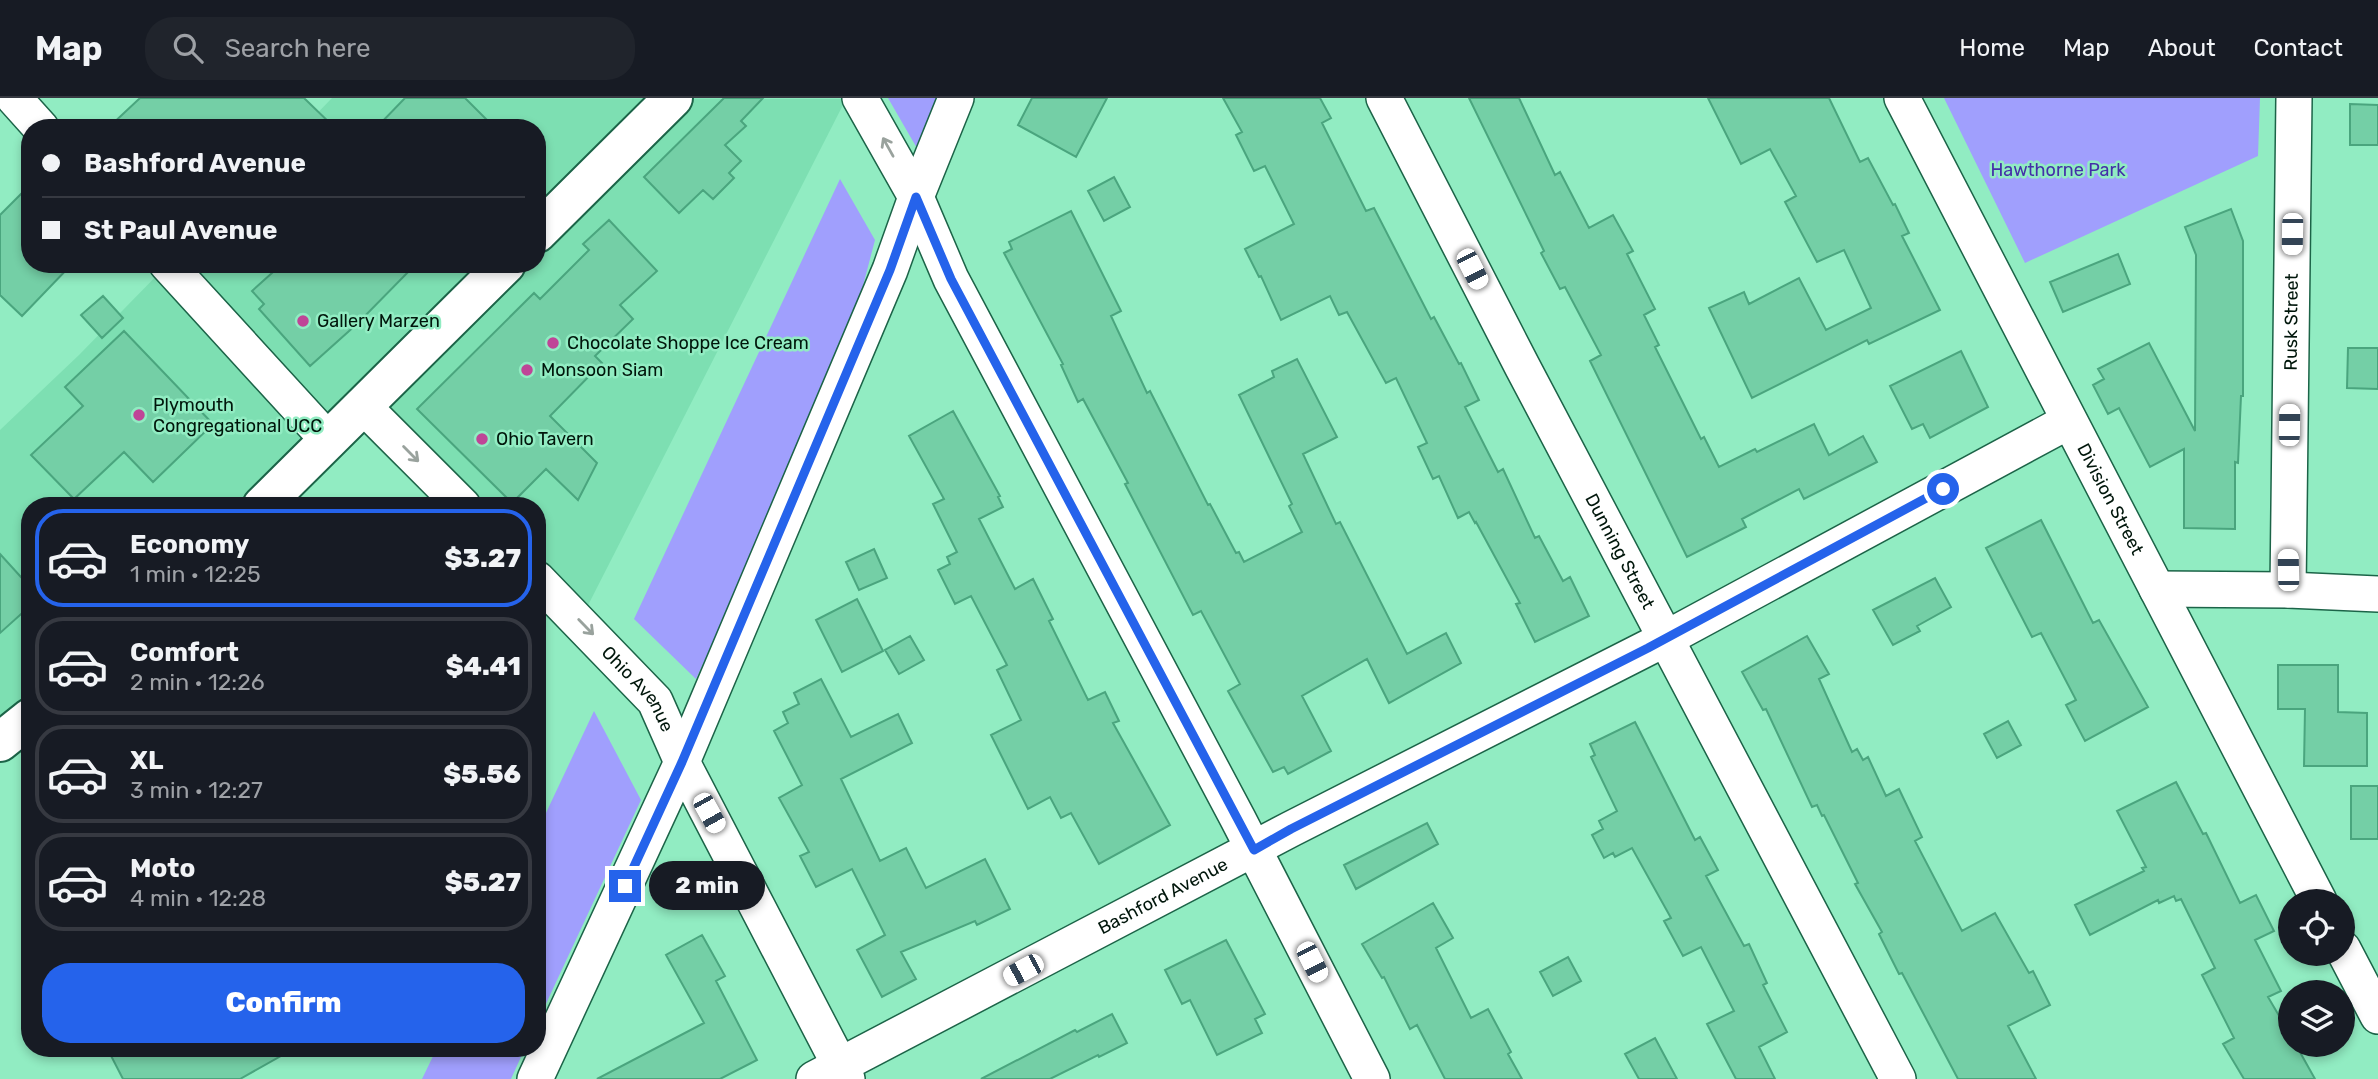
<!DOCTYPE html>
<meta charset="utf-8">
<style>
body{margin:0;font-family:Rubik,sans-serif;background:#20242c;color:#f1f3f6;height:100vh;display:flex;flex-direction:column;font-size:26px;white-space:nowrap}
*{box-sizing:border-box;margin:0}
p{font-size:23px;color:#9ea1a6}
.icon{flex:none;width:38px;height:38px;fill:none;stroke:currentColor;stroke-width:2;stroke-linecap:round;stroke-linejoin:round}
.map{position:relative;flex:1;overflow:hidden}
.side{position:absolute;left:21px;top:399px;width:525px;height:560px;display:flex;flex-direction:column;background:#171b24;border-radius:28px;box-shadow:0 4px 10px #0003}
.side>*{flex:none}
.guide{position:absolute;left:21px;top:21px;width:525px;height:154px;border-radius:28px;box-shadow:0 4px 10px #0003;display:grid;align-content:center;height:154px;padding:0 21px;background:#171b24}
.tools{position:absolute;left:2278px;top:791px;display:grid;gap:14px}
.tools a{display:grid;place-items:center;width:77px;height:77px;border-radius:50%;background:#171b24;box-shadow:0 4px 10px #0003;font-size:35px}
.end{position:absolute;width:32px;height:32px;margin:-16px;border:9px solid #2563eb;background:#fff;box-shadow:0 0 0 4px #fff}
.from{border-radius:50%}
.bubble{position:absolute;height:49px;border-radius:24px;background:#171b24;box-shadow:0 4px 10px #0003;font-size:23px;font-weight:800;line-height:49px;text-align:center}
.car{position:absolute;width:21px;height:42px;margin:-21px -10px;border-radius:9px;box-shadow:0 0 5px 2px #0007;background:linear-gradient(#fff 24%,#345 0 40%,#fff 0 76%,#345 0 86%,#fff 0)}
.guide b{display:flex;align-items:center;gap:24px;height:66px;font-size:26px}
.guide b+b{border-top:2px solid #363941}
.guide i{width:18px;height:18px;background:#f1f3f6}
ul{padding:12px 0 0;list-style:none}
li{display:flex;align-items:center;gap:21px;height:98px;margin:0 14px 10px;padding:0 7px;border:4px solid #363941;border-radius:28px}
li div{flex:1}
li b{display:block;font-size:26px}
li em{font-style:normal;font-weight:800}
li.active{border-color:#2563eb}
li>.icon{width:63px;height:63px;stroke-width:1.5}
.cta{display:flex;gap:14px;margin-top:auto;padding:14px 21px}
.cta a{flex:1;height:80px;border-radius:28px;background:#2563eb;color:#fff;font-size:28px;font-weight:800;line-height:80px;text-align:center}
header{display:flex;align-items:center;gap:42px;box-sizing:border-box;height:98px;padding:0 35px;background:#171b24;border-bottom:2px solid #363941}
header strong{font-size:33px}
nav{display:flex;gap:38px;margin-inline-start:auto;font-size:24px}
.search{width:490px;height:63px;background:#20242c;display:flex;align-items:center;gap:18px;box-sizing:border-box;padding:0 24px;border-radius:28px;color:#9ea1a6;font-size:26px}
.map>svg:first-child{display:block}
.built{fill:#7ddfb2}
.green{fill:#a09ffd}
.building{fill:#74cfa6;stroke:#4aa57e;stroke-width:2}
.lines{fill:none;stroke-linecap:round;stroke-linejoin:round}
.minor-casing{stroke:#1c6448;stroke-width:38}
.tertiary-casing{stroke:#1c6448;stroke-width:42}
.minor{stroke:#fff;stroke-width:35}
.tertiary{stroke:#fff;stroke-width:38}
.oneway{stroke:#99a29d}
.route{stroke:#2563eb;stroke-width:9}
.poi-dot{fill:#bf4597;stroke:#91ecc2;stroke-width:2.5}
.labels{text-anchor:middle;stroke-width:5;stroke-linejoin:round;paint-order:stroke}
.park-label{font-size:18px;fill:#442fa8;stroke:#91ecc2}
.poi-label{font-size:18px;fill:#00160b;stroke:#91ecc2;text-anchor:start}
.street-label{font-size:18px;fill:#00160b;stroke:#91ecc2}
</style>
<header>
<strong>Map</strong>
<div class="search"><svg class="icon" aria-label="search" viewBox="0 0 24 24"><circle cx="10" cy="10" r="6"/><path d="M15 15l6 6"/></svg>Search here</div>
<nav><a>Home</a><a>Map</a><a>About</a><a>Contact</a></nav>
</header>
<div class="map">
<svg width="2378" height="981" viewBox="0 0 2378 981">
<rect width="100%" height="100%" fill="#91ecc2"/>
<path class="built" d="M 332,0 L 846,1 L 580,523 L 537,481 L 537,408 L 463,408 L 363,309 L 262,408 L 30,408 L 30,620 L 0,644 L 0,332 L 79,257 L 168,166 L 537,166 L 537,30 L 303,30 Z"/>
<path class="green" d="M 888,0 L 943,0 L 918,52 Z
M 1944,0 L 2260,0 L 2258,58 L 2025,165 Z
M 840,81 L 875,142 L 843,264 L 696,581 L 634,521 Z
M 594,613 L 641,702 L 537,925 L 537,734 Z
M 437,950 L 525,950 L 511,981 L 422,981 Z"/>
<path class="building" d="M 140,0 L 304,0 L 335,30 L 108,30 Z
M 405,0 L 465,0 L 495,30 L 376,30 Z
M 724,0 L 763,0 L 741,23 L 746,28 L 725,47 L 741,63 L 729,75 L 734,80 L 713,101 L 703,92 L 679,115 L 644,79 Z
M 1032,0 L 1107,0 L 1076,59 L 1018,27 Z
M 1223,0 L 1320,0 L 1331,20 L 1322,25 L 1366,113 L 1374,110 L 1431,221 L 1434,219 L 1459,266 L 1461,265 L 1479,302 L 1465,309 L 1498,374 L 1503,371 L 1535,440 L 1539,438 L 1563,483 L 1570,479 L 1589,518 L 1535,544 L 1516,506 L 1520,505 L 1476,424 L 1475,425 L 1469,414 L 1458,420 L 1439,378 L 1433,381 L 1418,349 L 1427,345 L 1396,280 L 1386,285 L 1347,214 L 1339,217 L 1330,198 L 1281,222 L 1261,178 L 1259,179 L 1245,151 L 1294,126 L 1265,68 L 1254,73 L 1236,37 L 1242,34 Z
M 1469,0 L 1519,0 L 1555,77 L 1560,74 L 1589,130 L 1613,117 L 1633,153 L 1627,156 L 1655,211 L 1644,217 L 1659,247 L 1655,249 L 1701,341 L 1704,339 L 1719,369 L 1755,351 L 1757,354 L 1814,326 L 1829,357 L 1863,338 L 1877,364 L 1804,401 L 1799,391 L 1742,421 L 1746,429 L 1687,459 L 1590,263 L 1601,257 L 1565,189 L 1560,191 L 1541,155 L 1544,153 Z
M 1708,0 L 1829,0 L 1860,64 L 1868,60 L 1893,107 L 1895,106 L 1909,135 L 1902,138 L 1940,212 L 1869,246 L 1867,242 L 1752,300 L 1709,210 L 1744,194 L 1749,206 L 1799,180 L 1826,232 L 1871,210 L 1844,152 L 1817,164 L 1785,104 L 1796,98 L 1770,51 L 1741,66 Z
M 2350,6 L 2378,7 L 2378,47 L 2350,47 Z
M 1114,79 L 1130,109 L 1104,123 L 1088,93 Z
M 30,87 L 30,166 L 72,166 L 22,218 L 0,197 L 0,117 Z
M 2231,111 L 2243,143 L 2243,298 L 2241,298 L 2238,365 L 2235,364 L 2235,431 L 2184,430 L 2184,351 L 2150,369 L 2119,310 L 2108,316 L 2093,287 L 2104,281 L 2098,271 L 2149,245 L 2195,333 L 2196,157 L 2185,129 Z
M 1071,113 L 1121,213 L 1111,218 L 1147,295 L 1150,293 L 1208,407 L 1210,406 L 1236,455 L 1239,454 L 1244,464 L 1302,434 L 1289,408 L 1292,406 L 1239,297 L 1274,279 L 1272,273 L 1297,261 L 1337,339 L 1303,356 L 1336,426 L 1340,424 L 1407,556 L 1446,535 L 1461,565 L 1389,605 L 1367,561 L 1302,598 L 1331,653 L 1288,676 L 1284,669 L 1273,674 L 1228,593 L 1240,586 L 1201,513 L 1193,517 L 1125,386 L 1128,385 L 1083,301 L 1078,304 L 1061,267 L 1063,266 L 1004,155 L 1012,151 L 1009,144 Z
M 609,122 L 657,173 L 620,207 L 633,221 L 595,258 L 602,265 L 550,318 L 597,365 L 578,402 L 546,371 L 512,405 L 417,311 L 534,195 L 540,201 L 589,152 L 583,146 Z
M 2118,156 L 2130,186 L 2063,214 L 2050,184 Z
M 282,166 L 416,166 L 358,225 L 310,268 L 259,211 L 264,206 L 252,193 Z
M 103,198 L 123,220 L 102,240 L 81,217 Z
M 124,233 L 213,326 L 153,384 L 124,354 L 74,401 L 31,357 L 83,308 L 65,289 Z
M 2348,250 L 2378,250 L 2378,291 L 2347,290 Z
M 1961,253 L 1988,309 L 1930,340 L 1923,326 L 1912,331 L 1890,288 Z
M 953,313 L 1000,398 L 998,399 L 1003,409 L 979,421 L 1015,491 L 1033,481 L 1053,521 L 1049,523 L 1088,602 L 1105,594 L 1119,623 L 1113,625 L 1170,727 L 1099,766 L 1071,715 L 1061,720 L 1050,699 L 1028,711 L 991,637 L 1021,622 L 997,572 L 1007,567 L 971,498 L 955,506 L 938,472 L 950,466 L 947,459 L 957,454 L 933,406 L 944,401 L 909,338 Z
M 2041,422 L 2093,525 L 2099,522 L 2148,609 L 2085,643 L 2066,607 L 2076,602 L 2041,535 L 2032,539 L 1986,450 Z
M 874,451 L 887,480 L 859,492 L 846,464 Z
M 0,456 L 30,489 L 30,508 L 0,535 Z
M 1935,480 L 1951,509 L 1917,528 L 1920,533 L 1893,547 L 1873,512 Z
M 857,501 L 883,553 L 842,574 L 816,522 Z
M 910,538 L 924,562 L 899,576 L 885,552 Z
M 1807,538 L 1829,576 L 1819,581 L 1852,654 L 1857,651 L 1863,662 L 1868,659 L 1886,698 L 1899,691 L 1922,739 L 1915,743 L 1962,833 L 1995,815 L 2029,875 L 2033,873 L 2050,907 L 2008,928 L 2036,981 L 1958,981 L 1902,875 L 1899,876 L 1879,836 L 1882,834 L 1855,786 L 1858,785 L 1824,717 L 1822,718 L 1817,707 L 1812,709 L 1766,611 L 1763,612 L 1742,574 Z
M 2278,567 L 2338,567 L 2338,614 L 2367,615 L 2367,668 L 2304,668 L 2305,611 L 2278,611 Z
M 821,581 L 851,639 L 898,616 L 912,645 L 841,681 L 880,763 L 906,750 L 926,790 L 985,761 L 1010,811 L 977,827 L 975,823 L 901,854 L 916,881 L 882,899 L 857,852 L 885,837 L 852,771 L 816,789 L 800,758 L 809,754 L 779,700 L 802,687 L 774,633 L 788,625 L 783,614 L 799,606 L 794,595 Z
M 2008,623 L 2021,647 L 1997,660 L 1984,636 Z
M 1635,624 L 1695,742 L 1700,739 L 1718,772 L 1706,778 L 1744,848 L 1749,846 L 1767,885 L 1763,887 L 1787,934 L 1759,949 L 1775,981 L 1736,981 L 1707,926 L 1734,913 L 1701,849 L 1683,858 L 1664,823 L 1671,820 L 1632,750 L 1615,759 L 1613,755 L 1604,760 L 1592,737 L 1603,731 L 1599,723 L 1617,713 L 1591,659 L 1595,657 L 1590,646 Z
M 2176,684 L 2203,736 L 2206,735 L 2240,805 L 2256,797 L 2274,833 L 2255,842 L 2281,893 L 2268,899 L 2291,938 L 2291,947 L 2296,947 L 2315,981 L 2244,981 L 2223,946 L 2234,940 L 2202,877 L 2215,870 L 2181,801 L 2176,803 L 2174,798 L 2159,805 L 2158,802 L 2090,837 L 2075,807 L 2144,773 L 2142,770 L 2146,769 L 2117,713 Z
M 2351,688 L 2378,688 L 2378,741 L 2351,741 Z
M 1427,725 L 1438,746 L 1356,791 L 1344,767 Z
M 1433,805 L 1453,840 L 1436,850 L 1471,920 L 1488,911 L 1511,954 L 1508,956 L 1522,981 L 1445,981 L 1417,927 L 1410,931 L 1384,879 L 1382,880 L 1362,846 Z
M 702,837 L 725,878 L 716,883 L 757,962 L 720,981 L 597,981 L 704,925 L 666,857 Z
M 1226,842 L 1265,916 L 1255,921 L 1262,935 L 1217,957 L 1190,902 L 1182,906 L 1165,872 Z
M 1568,859 L 1581,883 L 1553,898 L 1540,874 Z
M 1112,916 L 1127,945 L 1099,959 L 1098,957 L 1050,981 L 981,981 L 1075,932 L 1077,934 Z
M 1655,940 L 1677,981 L 1639,981 L 1625,956 Z
M 107,950 L 295,950 L 240,981 L 123,981 Z"/>
<g class="lines">
<defs>
<g id="minor">
<path d="M 14,0 L 41,30"/>
<path d="M 860,0 L 916,99 L 951,181 L 1238,721 L 1372,981"/>
<path id="s1" d="M 1384,0 L 1522,268 L 1898,981"/>
<path id="s2" d="M 1902,0 L 2319,803"/>
<path d="M 167,166 L 329,343"/>
<path d="M 363,308 L 463,408"/>
<path id="s3" d="M 537,481 L 655,603 L 682,664 L 847,981"/>
<path d="M 2157,491 L 2288,492 L 2378,496"/>
<path id="s4" d="M 2288,492 L 2294,0"/>
<path d="M 2343,851 L 2378,918"/>
<path d="M 535,981 L 682,664 L 890,172 L 916,99 L 956,0"/>
<path id="s5" d="M 814,981 L 1291,731 L 1667,540 L 2069,323"/>
</g>
<path id="tertiary" d="M 537,135 L 673,0
M 262,408 L 506,166
M 0,644 L 30,620"/>
</defs>
<use href="#minor" class="minor-casing"/>
<use href="#tertiary" class="tertiary-casing"/>
<use href="#minor" class="minor"/>
<use href="#tertiary" class="tertiary"/>
</g>
<defs><path id="oneway-shaft" d="M-6 0H5M1.5-3L5.5 0L1.5 3" fill="none" stroke-width="1.6" stroke-linecap="round" stroke-linejoin="round" transform="scale(1.75)"/></defs>
<g class="oneway">
<use href="#oneway-shaft" transform="translate(888 49) rotate(-119)"/>
<use href="#oneway-shaft" transform="translate(411 356) rotate(45)"/>
<use href="#oneway-shaft" transform="translate(586 529) rotate(46)"/>
</g>
<g class="lines">
<path class="route" d="M 625,788 L 682,664 L 890,172 L 916,99 L 951,181 L 1254,752 L 1291,731 L 1648,550 L 1943,391"/>
</g>
<g class="poi-dot">
<circle cx="303" cy="223" r="7"/>
<circle cx="553" cy="245" r="7"/>
<circle cx="527" cy="272" r="7"/>
<circle cx="139" cy="317" r="7"/>
<circle cx="482" cy="341" r="7"/>
</g>
<g class="labels">
<g class="park-label">
<text x="2058" y="78">Hawthorne Park</text>
</g>
<g class="poi-label">
<text x="317" y="229">Gallery Marzen</text>
<text x="567" y="251">Chocolate Shoppe Ice Cream</text>
<text x="541" y="278">Monsoon Siam</text>
<text x="153" y="313">Plymouth<tspan x="153" dy="21">Congregational UCC</tspan></text>
<text x="496" y="347">Ohio Tavern</text>
</g>
<g class="street-label">
<text dy="6" stroke="none"><textPath href="#s4" startOffset="268">Rusk Street</textPath></text>
<text dy="6" stroke="none"><textPath href="#s2" startOffset="452">Division Street</textPath></text>
<text dy="6" stroke="none"><textPath href="#s1" startOffset="511">Dunning Street</textPath></text>
<text dy="6" stroke="none"><textPath href="#s3" startOffset="150">Ohio Avenue</textPath></text>
<text dy="6" stroke="none"><textPath href="#s5" startOffset="394">Bashford Avenue</textPath></text>
</g>
</g>
</svg>
<div class="tools">
<a><svg class="icon" aria-label="locate" viewBox="0 0 24 24"><circle cx="12" cy="12" r="6"/><path d="M12 2v4M12 18v4M2 12h4M18 12h4"/></svg></a>
<a><svg class="icon" aria-label="layers" viewBox="0 0 24 24"><path d="M12 4l9 5-9 5-9-5zM3 14l9 5 9-5"/></svg></a>
</div>
<i class="end from" style="left:1943px;top:391px"></i>
<i class="end" style="left:625px;top:788px"></i>
<div class="bubble" style="left:649px;top:763px;width:116px">2 min</div>
<i class="car" style="left:2292px;top:136px;rotate:181deg"></i>
<i class="car" style="left:1472px;top:171px;rotate:153deg"></i>
<i class="car" style="left:2289px;top:327px;rotate:1deg"></i>
<i class="car" style="left:2288px;top:472px;rotate:359deg"></i>
<i class="car" style="left:709px;top:715px;rotate:151deg"></i>
<i class="car" style="left:1312px;top:864px;rotate:153deg"></i>
<i class="car" style="left:1023px;top:872px;rotate:242deg"></i>
<div class="guide">
<b><i class="from"></i>Bashford Avenue</b>
<b><i></i>St Paul Avenue</b>
</div>
<section class="side">
<ul>
<li class="active"><svg class="icon" aria-label="car" viewBox="0 0 24 24"><path d="M5 17H2v-5l4-1 3-4h7l3 4 3 1v5h-3M9 17h6M6 11h13"/><circle cx="7" cy="17" r="2"/><circle cx="17" cy="17" r="2"/></svg><div><b>Economy</b><p>1 min · 12:25</p></div><em>$3.27</em></li>
<li><svg class="icon" aria-label="car" viewBox="0 0 24 24"><path d="M5 17H2v-5l4-1 3-4h7l3 4 3 1v5h-3M9 17h6M6 11h13"/><circle cx="7" cy="17" r="2"/><circle cx="17" cy="17" r="2"/></svg><div><b>Comfort</b><p>2 min · 12:26</p></div><em>$4.41</em></li>
<li><svg class="icon" aria-label="car" viewBox="0 0 24 24"><path d="M5 17H2v-5l4-1 3-4h7l3 4 3 1v5h-3M9 17h6M6 11h13"/><circle cx="7" cy="17" r="2"/><circle cx="17" cy="17" r="2"/></svg><div><b>XL</b><p>3 min · 12:27</p></div><em>$5.56</em></li>
<li><svg class="icon" aria-label="car" viewBox="0 0 24 24"><path d="M5 17H2v-5l4-1 3-4h7l3 4 3 1v5h-3M9 17h6M6 11h13"/><circle cx="7" cy="17" r="2"/><circle cx="17" cy="17" r="2"/></svg><div><b>Moto</b><p>4 min · 12:28</p></div><em>$5.27</em></li>
</ul>
<div class="cta"><a>Confirm</a></div>
</section>
</div>
